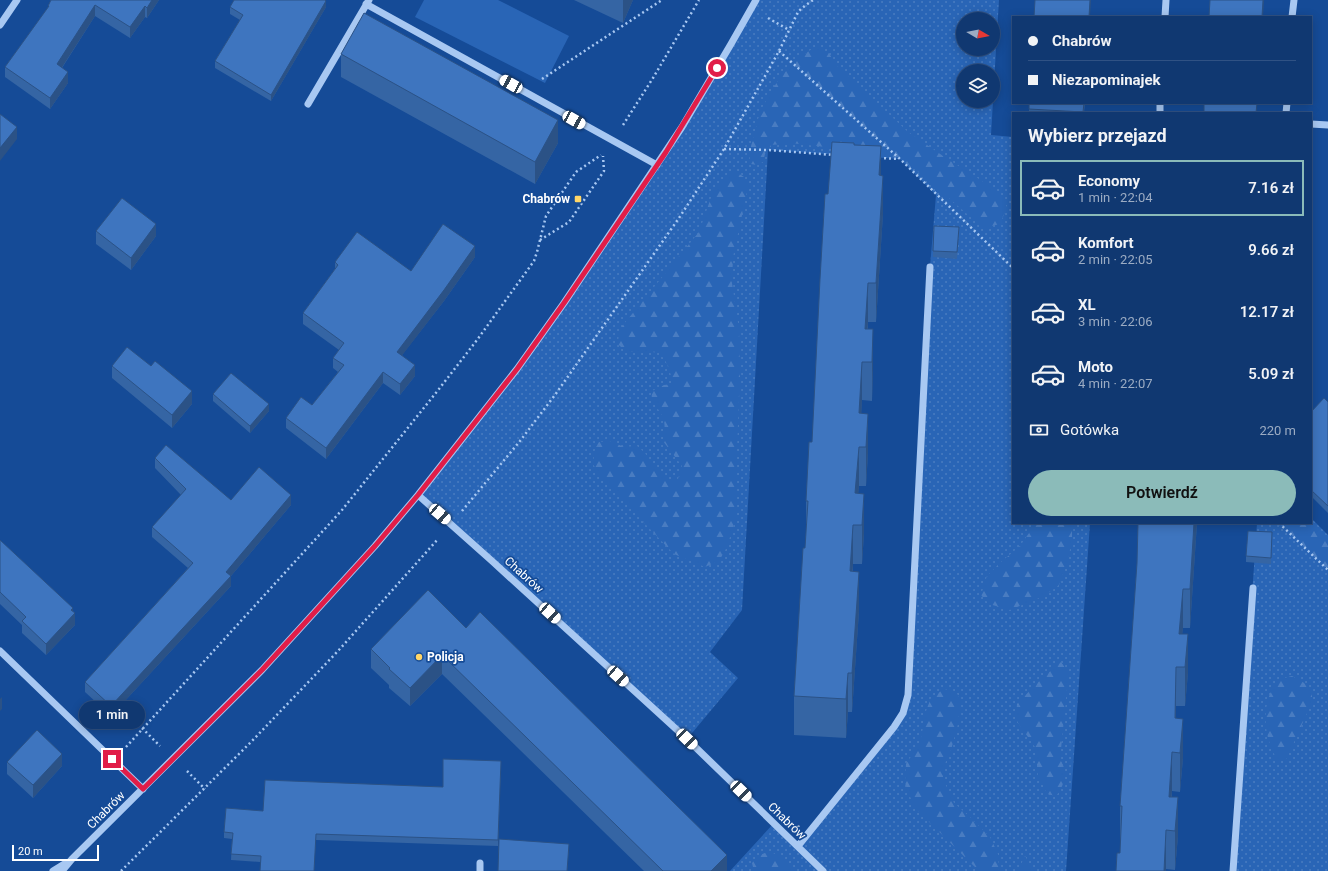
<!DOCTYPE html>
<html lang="pl">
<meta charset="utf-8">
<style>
body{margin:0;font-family:Roboto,sans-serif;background:#1e4379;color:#f1f3f6;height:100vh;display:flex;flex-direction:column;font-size:15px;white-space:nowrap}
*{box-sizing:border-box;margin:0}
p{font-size:13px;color:#9cacc3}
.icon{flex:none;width:22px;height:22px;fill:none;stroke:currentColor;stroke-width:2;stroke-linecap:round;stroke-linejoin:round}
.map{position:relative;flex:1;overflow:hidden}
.sheet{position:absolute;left:1012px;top:112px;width:300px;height:412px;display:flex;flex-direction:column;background:#103871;border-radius:0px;box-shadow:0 2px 10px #0003,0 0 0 1px #305284}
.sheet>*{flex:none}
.guide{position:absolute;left:1012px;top:16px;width:300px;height:88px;border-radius:0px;box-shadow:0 2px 10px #0003,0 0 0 1px #305284;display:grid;align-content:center;height:88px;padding:0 16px;background:#103871}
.needle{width:26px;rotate:100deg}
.fabs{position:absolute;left:956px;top:12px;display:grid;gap:8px}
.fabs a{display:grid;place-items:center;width:44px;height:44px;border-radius:50%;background:#103871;box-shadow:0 2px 10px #0003,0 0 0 1px #305284;font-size:20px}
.scale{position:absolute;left:12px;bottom:10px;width:87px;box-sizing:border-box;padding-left:4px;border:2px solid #fff;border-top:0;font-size:11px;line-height:14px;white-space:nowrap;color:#fff;-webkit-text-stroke:3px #154b97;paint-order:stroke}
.end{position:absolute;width:18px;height:18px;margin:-9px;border:5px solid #e11d48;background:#fff;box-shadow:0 0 0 2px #fff}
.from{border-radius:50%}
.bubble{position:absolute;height:28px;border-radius:14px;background:#103871;box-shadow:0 2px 10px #0003,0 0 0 1px #305284;font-size:13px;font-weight:600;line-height:28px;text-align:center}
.car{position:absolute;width:12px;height:24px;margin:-12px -6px;border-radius:5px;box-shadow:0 0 3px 1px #0007;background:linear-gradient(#fff 24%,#345 0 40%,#fff 0 76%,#345 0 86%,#fff 0)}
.guide b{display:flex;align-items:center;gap:14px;height:38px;font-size:15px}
.guide b+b{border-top:1px solid #305284}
.guide i{width:10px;height:10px;background:#f1f3f6}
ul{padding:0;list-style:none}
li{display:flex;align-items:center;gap:12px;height:56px;margin:0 8px 6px;padding:0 8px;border:2px solid transparent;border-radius:0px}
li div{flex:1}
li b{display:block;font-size:15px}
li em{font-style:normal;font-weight:600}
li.selected{border-color:#8bbbb9}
li>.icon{width:36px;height:36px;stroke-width:1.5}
h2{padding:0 16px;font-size:18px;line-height:48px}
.pay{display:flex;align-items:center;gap:10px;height:44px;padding:0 16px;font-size:15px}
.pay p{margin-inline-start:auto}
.button{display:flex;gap:8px;margin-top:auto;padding:8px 16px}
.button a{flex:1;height:46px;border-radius:24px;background:#8bbbb9;color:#111;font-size:16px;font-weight:600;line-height:46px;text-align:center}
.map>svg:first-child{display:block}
.grass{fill:url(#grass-dots);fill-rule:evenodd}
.forest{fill:url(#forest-firs)}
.green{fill:#2965b6}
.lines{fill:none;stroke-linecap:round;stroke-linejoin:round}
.path{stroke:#a8c8f2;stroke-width:2.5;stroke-dasharray:2 3;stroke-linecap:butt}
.minor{stroke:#a8c8f2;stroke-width:7}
.wall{fill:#3565a4}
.shaded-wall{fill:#2b5286}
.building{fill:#3e75bf;stroke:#2b5286}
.route{stroke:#e11d48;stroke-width:5}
.poi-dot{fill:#ffd668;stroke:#154b97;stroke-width:1.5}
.labels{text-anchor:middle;stroke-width:3.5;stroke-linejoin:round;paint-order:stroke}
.poi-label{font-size:12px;font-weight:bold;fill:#fff;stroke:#154b97;text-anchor:end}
.street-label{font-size:12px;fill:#fff;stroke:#154b97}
</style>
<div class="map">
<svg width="1328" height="871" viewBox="0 0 1328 871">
<defs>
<pattern id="grass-dots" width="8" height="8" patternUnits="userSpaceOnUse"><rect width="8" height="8" fill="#2965b6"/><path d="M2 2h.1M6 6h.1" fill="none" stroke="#497cc1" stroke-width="1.8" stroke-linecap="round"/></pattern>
<pattern id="forest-firs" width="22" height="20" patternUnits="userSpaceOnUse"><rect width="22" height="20" fill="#2965b6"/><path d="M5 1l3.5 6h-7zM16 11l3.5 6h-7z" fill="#497cc1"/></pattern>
</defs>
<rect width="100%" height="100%" fill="#154b97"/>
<path class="grass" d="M 756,0 L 999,0 L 993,99 L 993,71 L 963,71 L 963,101 L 993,101 L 991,135 L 1013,137 L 1013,523 L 1090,523 L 1066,871 L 730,871 L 774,823 L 798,846 L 894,727 L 908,695 L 930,267 L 936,195 L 900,159 L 768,150 L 742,610 L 710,652 L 738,678 L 687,739 L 418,495 L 517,369 L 657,165 ZM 963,19 L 993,19 L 993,49 L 963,49 Z
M 1311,518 L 1328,535 L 1328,871 L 1233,871 L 1257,523 L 1311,523 Z"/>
<path class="forest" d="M 817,48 L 829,53 L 835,64 L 908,132 L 946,158 L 993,188 L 1002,198 L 1007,207 L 1000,224 L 983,228 L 934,185 L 912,167 L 900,159 L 834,148 L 791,143 L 771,145 L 765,154 L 763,162 L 757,165 L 751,164 L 749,154 L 758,119 L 763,106 L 780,77 L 800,57 L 812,49 Z
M 735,171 L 744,177 L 748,187 L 733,257 L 732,283 L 739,329 L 740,376 L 737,448 L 735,520 L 727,547 L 719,561 L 705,567 L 674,554 L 602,479 L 593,464 L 595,449 L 599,442 L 610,441 L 624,447 L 637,446 L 645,453 L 654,468 L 672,481 L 678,479 L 682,466 L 663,441 C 664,434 666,425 663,418 C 660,409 649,401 652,391 L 664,385 L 674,384 L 667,364 L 660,353 L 644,351 L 626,352 L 618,344 L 619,330 L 699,232 L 713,192 Z
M 1311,520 L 1328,538 L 1328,570 L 1279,523 L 1311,523 Z
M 1036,523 L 1071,523 L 1072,525 L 1072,541 L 1067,563 L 1059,585 L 1044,596 L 1010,610 L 989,604 L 981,595 L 987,576 L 1001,562 L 1020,546 Z
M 1061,662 L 1067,670 L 1067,689 L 1060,759 C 1068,771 1065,785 1056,796 L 1047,794 L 1038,775 L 1035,747 L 1016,720 L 1017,704 L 1042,678 Z
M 1292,676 L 1306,684 L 1312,691 L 1312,702 L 1286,760 L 1276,759 C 1274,753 1271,747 1269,741 C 1263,723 1264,693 1280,680 C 1283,678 1288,677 1292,676 Z
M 944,689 L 954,691 L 959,696 L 959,720 L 951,750 L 944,766 L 943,779 L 954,803 L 970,817 L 990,837 L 998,854 L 999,871 L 979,871 L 914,807 L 905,783 L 906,764 L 920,743 L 926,711 L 931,698 Z
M 769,851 L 781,857 L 793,871 L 754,871 L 752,863 L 758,856 Z
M 1024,854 L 1033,871 L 1020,871 Z"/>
<path class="green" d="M 424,0 L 498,0 L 569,36 L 545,83 L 415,17 Z"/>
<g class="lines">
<path class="path" d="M 768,18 L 789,30
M 779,51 L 900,159 L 1013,268
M 542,79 L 662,0
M 623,125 L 653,78 L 699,0
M 724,149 L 768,150 L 834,155
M 879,158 L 899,159
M 540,240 L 569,222 L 604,171 L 603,156
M 462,511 L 520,441 L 555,395 L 679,218 L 724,149 L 779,51 L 798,12 L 802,8 L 813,0
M 1279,523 L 1328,570
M 142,728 L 160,746
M 126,747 L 342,510 L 439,389 L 477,340 L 534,261 L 537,252 L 546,216 L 576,172 L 601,155
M 187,771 L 205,789
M 121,871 L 252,741 L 338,651 L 438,539"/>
<path class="minor" d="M 366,4 L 657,165
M 1165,17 L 1166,0
M 1292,17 L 1294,0
M 0,25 L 17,0
M 308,104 L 369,0
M 1160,113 L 1160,103
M 1286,113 L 1287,103
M 1311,124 L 1328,125
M 418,495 L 492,561 L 687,739 L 823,871
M 0,651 L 143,789
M 798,846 L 894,727 L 903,713 L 908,695 L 930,267
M 53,871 L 66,863
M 62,871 L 72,859 L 262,670 L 375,546 L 418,495 L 517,369 L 564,303 L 682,127 L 731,44 L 756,0
M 480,871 L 480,863
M 1233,871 L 1253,588"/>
</g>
<path class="wall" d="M 51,0 L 159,0 L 147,18 L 145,17 L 130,38 L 95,16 L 62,68 L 68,83 L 50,109 L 5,77 L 5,67 L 48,8 L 48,6 Z
M 574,0 L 633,0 L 623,23 Z
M 230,7 L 326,7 L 271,101 L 215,68 L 215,61 L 240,20 L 230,14 Z
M 341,54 L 558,143 L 535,184 L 341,77 Z
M 1029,103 L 1085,103 L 1084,113 L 1029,113 Z
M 854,145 L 881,175 L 883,214 L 876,322 L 868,322 L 868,329 L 873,368 L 872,401 L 862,400 L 861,414 L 868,453 L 866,486 L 859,486 L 858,493 L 864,533 L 862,564 L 853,564 L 853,571 L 859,611 L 852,712 L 848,712 L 846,738 L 794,735 L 794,696 L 806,539 L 806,501 L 812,442 L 828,194 Z
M 96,231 L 156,236 L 131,270 L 96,244 Z
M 959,233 L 957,259 L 933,257 L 933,251 Z
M 475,257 L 444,301 L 402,355 L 415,376 L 400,395 L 383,383 L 326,459 L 286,428 L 286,418 L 312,405 L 338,372 L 333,368 L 333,358 L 339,350 L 303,324 L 303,313 L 335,269 L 335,262 L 411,271 Z
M 112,366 L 192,404 L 172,428 L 112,378 Z
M 213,394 L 269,411 L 250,433 L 213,401 Z
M 1328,402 L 1328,513 L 1311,496 L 1311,412 Z
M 155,458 L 231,500 L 291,505 L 231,576 L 231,586 L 111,716 L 85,692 L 85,682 L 188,568 L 152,537 L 152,527 L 181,495 L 155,468 Z
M 1197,523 L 1190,628 L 1183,628 L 1182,634 L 1188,673 L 1185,706 L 1176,706 L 1176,719 L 1183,758 L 1180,792 L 1172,791 L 1172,797 L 1178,836 L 1175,870 L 1166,869 L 1120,853 L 1120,806 Z
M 1272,539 L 1271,564 L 1246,562 L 1246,556 Z
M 0,540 L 73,611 L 75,625 L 46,655 L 22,633 L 22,625 L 0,604 Z
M 466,628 L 727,871 L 644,871 L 442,674 L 410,706 L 389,688 L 389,685 L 371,668 L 371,649 Z
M 501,761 L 498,846 L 316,840 L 260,862 L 231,860 L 232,839 L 224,838 L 224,832 L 263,811 L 443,787 Z
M 7,762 L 62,766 L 33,798 L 7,774 Z"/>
<path class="shaded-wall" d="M 152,0 L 159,0 L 147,18 L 147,8 Z
M 623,0 L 633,0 L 623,23 Z
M 1090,0 L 1091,0 L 1090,17 L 1089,17 Z
M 1263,0 L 1264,0 L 1263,17 L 1262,17 Z
M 326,1 L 326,7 L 271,101 L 271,95 Z
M 95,5 L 95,16 L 57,75 L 57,64 Z
M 145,6 L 145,17 L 130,38 L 130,27 Z
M 68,72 L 68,83 L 50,109 L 50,98 Z
M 558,120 L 558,143 L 535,184 L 535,162 Z
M 17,127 L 17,139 L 0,161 L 0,148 Z
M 881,146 L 881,185 L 879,175 Z
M 883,176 L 883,214 L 876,322 L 876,283 Z
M 156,224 L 156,236 L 131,270 L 131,258 Z
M 475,246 L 475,257 L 444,301 L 397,362 L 397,352 Z
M 868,283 L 868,322 L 865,362 L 865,329 Z
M 873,329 L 873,368 L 872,401 L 872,362 Z
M 862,362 L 862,400 L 860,447 L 859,413 Z
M 415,365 L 415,376 L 400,395 L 400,384 Z
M 383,372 L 383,383 L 326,459 L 326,448 Z
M 192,391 L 192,404 L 172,428 L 172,415 Z
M 269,404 L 269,411 L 250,433 L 250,426 Z
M 868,414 L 868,453 L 866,486 L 866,447 Z
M 859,447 L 859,486 L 856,525 L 855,493 Z
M 864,494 L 864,533 L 862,564 L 862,525 Z
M 291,495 L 291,505 L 231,576 L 231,586 L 111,716 L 111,706 Z
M 1194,523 L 1197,523 L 1190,628 L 1190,589 Z
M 853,525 L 853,564 L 850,610 L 850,571 Z
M 859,572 L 859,611 L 852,712 L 852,673 Z
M 1183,589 L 1183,628 L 1179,667 L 1179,634 Z
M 73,608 L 73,616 L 75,613 L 75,625 L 46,655 L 46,644 Z
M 1188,634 L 1188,673 L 1185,706 L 1185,667 Z
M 442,655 L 442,674 L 410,706 L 410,688 Z
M 1176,667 L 1176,706 L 1175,752 L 1175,718 Z
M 848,673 L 848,712 L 846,738 L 846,699 Z
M 2,697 L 2,709 L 0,711 L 0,699 Z
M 1183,719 L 1183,758 L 1180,792 L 1180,753 Z
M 1172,752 L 1172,791 L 1169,830 L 1169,797 Z
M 62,754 L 62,766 L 33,798 L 33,785 Z
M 1178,797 L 1178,836 L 1175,870 L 1175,831 Z
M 1166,830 L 1166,871 L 1164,871 Z
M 727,855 L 727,871 L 711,871 Z"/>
<path class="building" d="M 51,0 L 152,0 L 147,8 L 145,6 L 130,27 L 95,5 L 57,64 L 68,72 L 50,98 L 5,67 L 49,6 L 48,6 Z
M 234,0 L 325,0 L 326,1 L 271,95 L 215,61 L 243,15 L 230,7 Z
M 1035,0 L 1090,0 L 1089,17 L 1034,17 Z
M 1210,0 L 1263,0 L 1262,17 L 1209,17 Z
M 364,13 L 558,120 L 535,162 L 341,54 Z
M 1029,103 L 1084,103 L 1083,112 L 1029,109 Z
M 1204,103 L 1257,103 L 1256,113 L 1204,113 Z
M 0,114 L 17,127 L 0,148 Z
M 832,142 L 854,143 L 854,145 L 881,146 L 879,175 L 883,176 L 876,283 L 868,283 L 865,329 L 873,329 L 872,362 L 862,362 L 859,413 L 868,414 L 866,447 L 859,447 L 855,493 L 864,494 L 862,525 L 853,525 L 850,571 L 859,572 L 852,673 L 848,673 L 846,699 L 794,696 L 803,548 L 805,548 L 808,501 L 806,501 L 809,442 L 812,442 L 820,279 L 825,194 L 828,194 Z
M 122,198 L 156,224 L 131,258 L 96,231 Z
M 443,224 L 475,246 L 444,290 L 397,352 L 415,365 L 400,384 L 383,372 L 326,448 L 286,418 L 301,397 L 312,405 L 344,365 L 333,358 L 344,343 L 303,313 L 338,265 L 335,262 L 357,232 L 411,271 Z
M 934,226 L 959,227 L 957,252 L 933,251 Z
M 127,347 L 151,366 L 155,361 L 192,391 L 172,415 L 112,366 Z
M 231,373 L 269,404 L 250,426 L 213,394 Z
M 1324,398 L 1328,402 L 1328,506 L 1311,490 L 1311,412 Z
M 166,445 L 231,500 L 259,467 L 291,495 L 226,572 L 231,576 L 111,706 L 85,682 L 193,563 L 152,527 L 186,489 L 155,458 Z
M 1138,523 L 1194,523 L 1190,589 L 1183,589 L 1179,634 L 1188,634 L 1185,667 L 1176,667 L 1175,718 L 1183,719 L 1180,753 L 1172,752 L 1169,797 L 1178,797 L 1175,831 L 1166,830 L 1164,871 L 1116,871 L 1117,853 L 1120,853 L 1122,806 L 1120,806 L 1137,563 Z
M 1248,531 L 1272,532 L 1271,558 L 1246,556 Z
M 0,540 L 73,608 L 71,610 L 75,613 L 46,644 L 22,621 L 26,617 L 0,592 Z
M 428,590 L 466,628 L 480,612 L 727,855 L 711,871 L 663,871 L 442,655 L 410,688 L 389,669 L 390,668 L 371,649 Z
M 37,730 L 62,754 L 33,785 L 7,762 Z
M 443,759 L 501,761 L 498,840 L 316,834 L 314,871 L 260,871 L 261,856 L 231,854 L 233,833 L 224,832 L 226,808 L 263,811 L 265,780 L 443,787 Z
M 499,839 L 569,844 L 567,871 L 498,871 Z"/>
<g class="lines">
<path class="route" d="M 112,759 L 143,789 L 262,670 L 375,546 L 418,495 L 517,369 L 564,303 L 666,152 L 717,68"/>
</g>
<g class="poi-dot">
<rect x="574" y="195" width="8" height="8" rx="2"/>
<circle cx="419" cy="657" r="4"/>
</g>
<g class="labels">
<g class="poi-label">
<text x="570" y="203">Chabrów</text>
<text x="427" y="661" text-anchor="start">Policja</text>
</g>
<g class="street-label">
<text transform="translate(524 575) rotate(42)" y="4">Chabrów</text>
<text transform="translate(106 810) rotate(-45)" y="4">Chabrów</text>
<text transform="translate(787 821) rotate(44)" y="4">Chabrów</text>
</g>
</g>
</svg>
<div class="fabs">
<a><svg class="needle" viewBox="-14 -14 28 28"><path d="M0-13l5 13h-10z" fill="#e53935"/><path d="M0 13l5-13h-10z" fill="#9cacc3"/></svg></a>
<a><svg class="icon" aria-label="layers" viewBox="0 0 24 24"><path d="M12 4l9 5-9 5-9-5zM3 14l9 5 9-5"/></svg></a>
</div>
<div class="scale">20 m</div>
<i class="end from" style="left:717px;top:68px"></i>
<i class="end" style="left:112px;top:759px"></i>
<div class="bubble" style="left:79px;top:701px;width:66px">1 min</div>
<i class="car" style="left:511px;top:84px;rotate:299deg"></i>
<i class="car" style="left:574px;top:120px;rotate:119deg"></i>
<i class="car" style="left:440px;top:514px;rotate:131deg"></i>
<i class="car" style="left:550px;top:613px;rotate:132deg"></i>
<i class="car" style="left:618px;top:676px;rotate:132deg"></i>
<i class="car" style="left:687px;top:739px;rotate:134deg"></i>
<i class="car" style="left:741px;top:791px;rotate:134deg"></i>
<div class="guide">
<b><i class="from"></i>Chabrów</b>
<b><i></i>Niezapominajek</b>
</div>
<section class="sheet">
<h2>Wybierz przejazd</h2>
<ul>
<li class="selected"><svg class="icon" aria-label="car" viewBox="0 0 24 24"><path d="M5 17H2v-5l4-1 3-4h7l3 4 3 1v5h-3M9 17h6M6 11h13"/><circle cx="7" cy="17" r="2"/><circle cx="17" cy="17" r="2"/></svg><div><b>Economy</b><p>1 min · 22:04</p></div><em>7.16 zł</em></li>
<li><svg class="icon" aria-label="car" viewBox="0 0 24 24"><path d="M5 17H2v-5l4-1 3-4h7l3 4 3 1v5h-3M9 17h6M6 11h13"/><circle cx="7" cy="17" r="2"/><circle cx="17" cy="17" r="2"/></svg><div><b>Komfort</b><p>2 min · 22:05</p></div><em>9.66 zł</em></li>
<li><svg class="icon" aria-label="car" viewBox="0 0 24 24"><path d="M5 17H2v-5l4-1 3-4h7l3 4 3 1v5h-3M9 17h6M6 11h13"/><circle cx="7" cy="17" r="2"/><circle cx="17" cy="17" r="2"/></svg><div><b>XL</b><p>3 min · 22:06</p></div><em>12.17 zł</em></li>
<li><svg class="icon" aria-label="car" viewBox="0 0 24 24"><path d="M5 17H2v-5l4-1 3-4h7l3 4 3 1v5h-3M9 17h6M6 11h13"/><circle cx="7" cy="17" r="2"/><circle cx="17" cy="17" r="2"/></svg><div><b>Moto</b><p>4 min · 22:07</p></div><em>5.09 zł</em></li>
</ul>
<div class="pay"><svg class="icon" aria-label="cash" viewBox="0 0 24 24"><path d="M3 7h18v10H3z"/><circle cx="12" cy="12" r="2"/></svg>Gotówka<p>220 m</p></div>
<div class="button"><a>Potwierdź</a></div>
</section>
</div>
